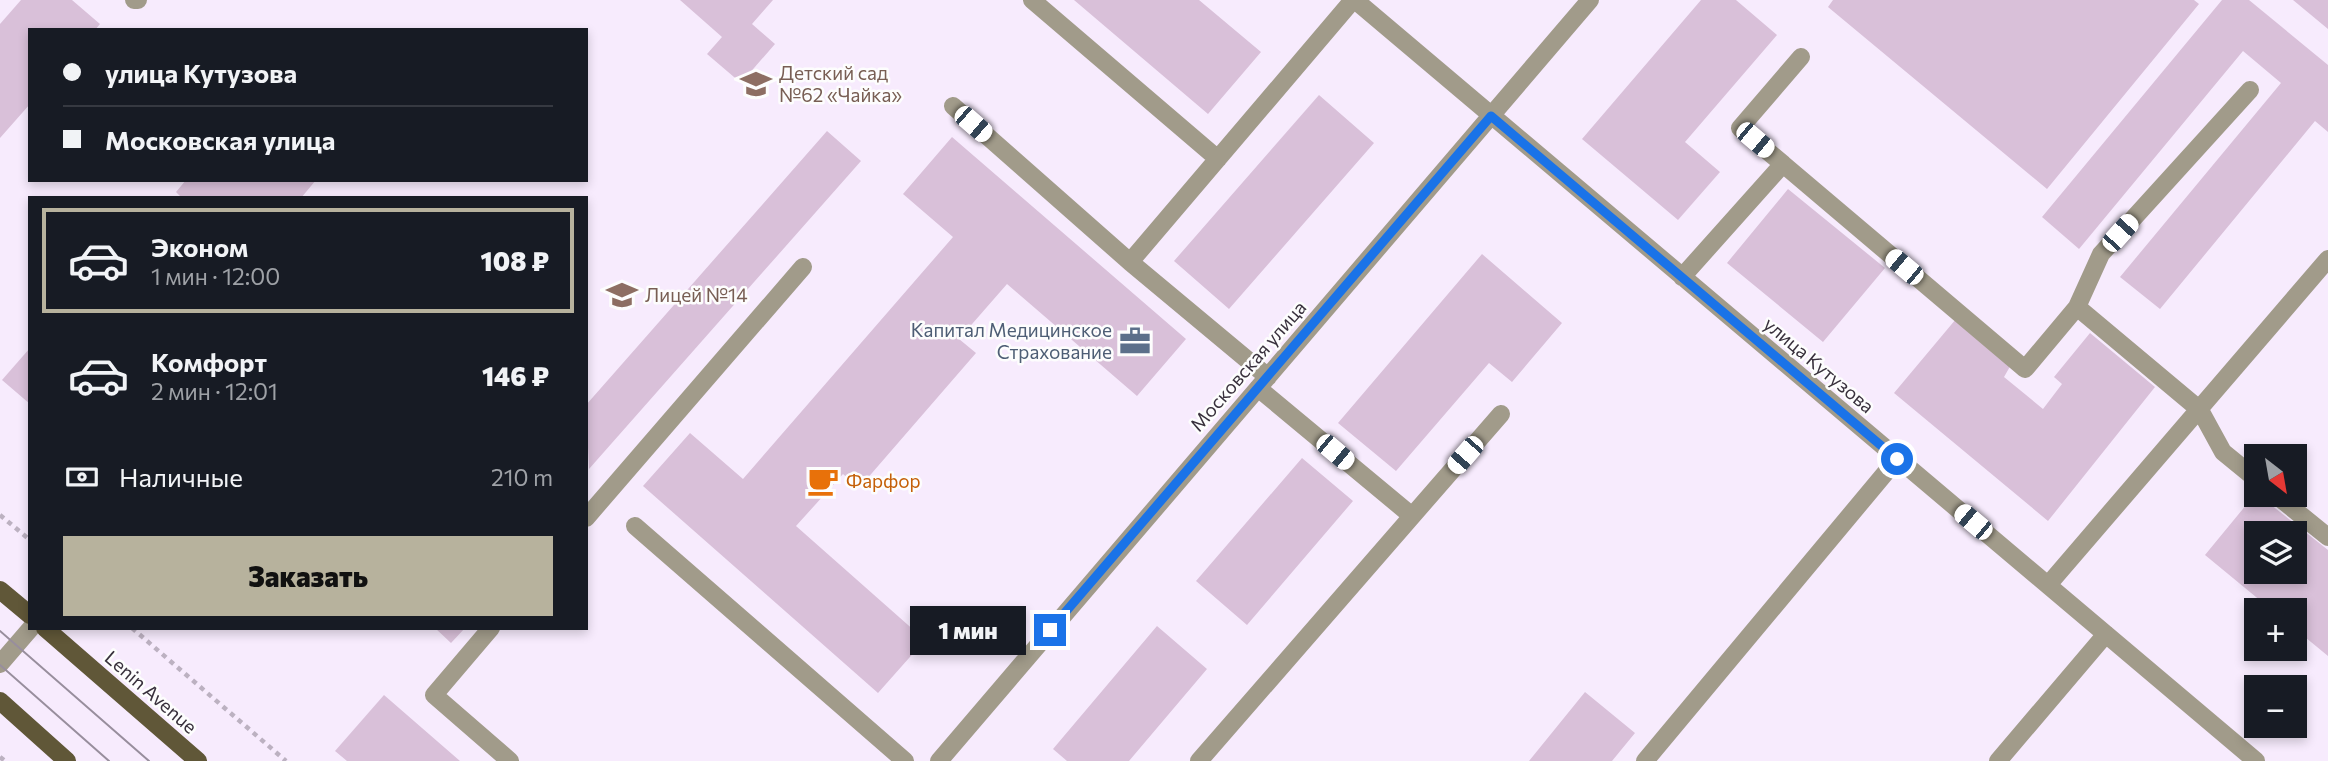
<!DOCTYPE html>
<html lang="ru">
<meta charset="utf-8">
<style>
body{margin:0;font-family:Commissioner,sans-serif;background:#20242c;color:#f1f3f6;height:100vh;display:flex;flex-direction:column;font-size:26px;white-space:nowrap}
*{box-sizing:border-box;margin:0}
p{font-size:23px;color:#9ea1a6}
.icon{flex:none;width:38px;height:38px;fill:none;stroke:currentColor;stroke-width:2;stroke-linecap:round;stroke-linejoin:round}
.map{position:relative;flex:1;overflow:hidden}
.drawer{position:absolute;left:28px;top:196px;width:560px;height:434px;display:flex;flex-direction:column;background:#171b24;border-radius:0px;box-shadow:0 4px 10px #0003}
.drawer>*{flex:none}
.guide{position:absolute;left:28px;top:28px;width:560px;height:154px;border-radius:0px;box-shadow:0 4px 10px #0003;display:grid;align-content:center;height:154px;padding:0 35px;background:#171b24}
.needle{width:46px;rotate:149deg}
.buttons{position:absolute;left:2244px;top:444px;display:grid;gap:14px}
.buttons a{display:grid;place-items:center;width:63px;height:63px;border-radius:0px;background:#171b24;box-shadow:0 4px 10px #0003;font-size:35px}
.end{position:absolute;width:32px;height:32px;margin:-16px;border:9px solid #1a73e8;background:#fff;box-shadow:0 0 0 4px #fff}
.from{border-radius:50%}
.bubble{position:absolute;height:49px;border-radius:0px;background:#171b24;box-shadow:0 4px 10px #0003;font-size:23px;font-weight:800;line-height:49px;text-align:center}
.car{position:absolute;width:21px;height:42px;margin:-21px -10px;border-radius:9px;box-shadow:0 0 5px 2px #0007;background:linear-gradient(#fff 24%,#345 0 40%,#fff 0 76%,#345 0 86%,#fff 0)}
.guide b{display:flex;align-items:center;gap:24px;height:66px;font-size:26px}
.guide b+b{border-top:2px solid #363941}
.guide i{width:18px;height:18px;background:#f1f3f6}
ul{padding:12px 0 0;list-style:none}
li{display:flex;align-items:center;gap:21px;height:105px;margin:0 14px 10px;padding:0 21px;border:4px solid transparent;border-radius:0px}
li div{flex:1}
li b{display:block;font-size:26px}
li em{font-style:normal;font-weight:800}
li.selected{border-color:#b7b29d}
li>.icon{width:63px;height:63px;stroke-width:1.5}
.pay{display:flex;align-items:center;gap:18px;height:77px;padding:0 35px;font-size:26px}
.pay p{margin-inline-start:auto}
.action{display:flex;gap:14px;margin-top:auto;padding:14px 35px}
.action a{flex:1;height:80px;border-radius:0px;background:#b7b29d;color:#111;font-size:28px;font-weight:800;line-height:80px;text-align:center}
.map>svg:first-child{display:block}
.building{fill:#d9c0d9;fill-rule:evenodd}
.lines{fill:none;stroke-linecap:round;stroke-linejoin:round}
.path{stroke:#bcb1c1;stroke-width:4.5;stroke-dasharray:5 5;stroke-linecap:butt}
.minor{stroke:#a19b8a;stroke-width:18}
.major{stroke:#605738;stroke-width:18}
.tram{stroke:#988e9d;stroke-width:2}
.route{stroke:#1a73e8;stroke-width:9}
.labels{text-anchor:middle;stroke-width:5;stroke-linejoin:round;paint-order:stroke}
.education-label{font-size:19px;fill:#785e54;stroke:#fdfdfd;text-anchor:start}
.service-label{font-size:19px;fill:#4e5e75;stroke:#fdfdfd;text-anchor:end}
.street-label{font-size:19px;fill:#39313d;stroke:#fdfdfd}
.food-label{font-size:19px;fill:#c56008;stroke:#fdfdfd;text-anchor:start}
</style>
<div class="map">
<svg width="2328" height="761" viewBox="0 0 2328 761">
<rect width="100%" height="100%" fill="#f7ebfd"/>
<path class="building" d="M 21,0 L 72,0 L 100,24 L 95,30 L 30,30 L 30,104 L 0,138 L 0,24 Z
M 680,0 L 773,0 L 752,24 L 775,44 L 741,83 L 707,54 L 722,37 Z
M 1074,0 L 1199,0 L 1261,52 L 1208,114 Z
M 1701,0 L 1736,0 L 1777,35 L 1685,142 L 1720,172 L 1678,220 L 1582,139 Z
M 1833,0 L 2194,0 L 2199,4 L 2047,189 L 1828,7 Z
M 2222,0 L 2249,0 L 2328,65 L 2328,132 L 2315,121 L 2160,309 L 2120,277 L 2281,83 L 2243,51 L 2079,249 L 2042,217 Z
M 2293,0 L 2328,0 L 2328,29 Z
M 1319,95 L 1374,143 L 1229,309 L 1174,261 Z
M 827,131 L 861,161 L 589,469 L 586,405 Z
M 952,137 L 1186,339 L 1137,396 L 1007,284 L 959,339 L 976,353 L 859,488 L 843,474 L 796,526 L 925,640 L 878,693 L 643,486 L 690,433 L 743,479 L 953,237 L 903,194 Z
M 186,180 L 316,180 L 301,198 L 182,198 L 176,192 Z
M 1788,189 L 1885,268 L 1823,342 L 1727,263 Z
M 1482,254 L 1562,323 L 1512,382 L 1489,363 L 1396,471 L 1338,423 Z
M 1956,319 L 2012,363 L 2004,377 L 2043,409 L 2062,384 L 2054,377 L 2090,333 L 2155,387 L 2048,521 L 1894,393 Z
M 30,348 L 30,404 L 2,380 Z
M 1302,458 L 1353,501 L 1247,625 L 1196,581 Z
M 2256,493 L 2328,550 L 2328,656 L 2294,628 L 2294,611 L 2273,611 L 2205,555 ZM 2256,534 L 2294,534 L 2294,572 L 2256,572 Z
M 1157,626 L 1207,669 L 1129,761 L 1067,761 L 1053,749 Z
M 435,628 L 465,628 L 451,643 Z
M 1585,692 L 1635,733 L 1612,761 L 1529,761 Z
M 384,695 L 460,761 L 347,761 L 335,751 Z"/>
<g class="lines">
<path class="path" d="M 0,515 L 30,540
M 132,628 L 286,761
M 0,757 L 5,761"/>
<path class="minor" d="M 134,0 L 138,0
M 1032,0 L 1218,159
M 1355,0 L 2256,761
M 953,106 L 1130,262 L 1268,377
M 1783,164 L 1740,128 L 1801,57
M 1130,262 L 1353,0
M 1682,277 L 1783,164 L 2025,369 L 2077,307 L 2200,410 L 2223,452 L 2256,479
M 2077,307 L 2101,254 L 2250,90
M 1258,388 L 1412,516
M 2276,495 L 2328,537
M 586,518 L 803,267
M 635,526 L 905,761
M 2048,585 L 2328,259
M 491,628 L 434,695 L 510,761
M 0,664 L 31,628
M 939,761 L 1590,0
M 1199,761 L 1501,414
M 1645,761 L 1897,459
M 1998,761 L 2106,634"/>
<path class="major" d="M 0,590 L 30,615
M 45,628 L 198,761
M 0,701 L 67,761"/>
<path class="tram" d="M 0,631 L 149,761
M 0,665 L 109,761"/>
</g>
<g class="lines">
<path class="route" d="M 1050,630 L 1491,116 L 1897,459"/>
</g>
<defs>
<symbol id="school-bare" viewBox="-9 -9 18 18"><path d="M0-5L7-2L0 1L-7-2ZM-4 1L0 2.5L4 1V4Q0 6-4 4Z" fill="#8d6e63" stroke="#fdfdfd" stroke-width="2.5" paint-order="stroke"/></symbol>
<symbol id="university-bare" viewBox="-9 -9 18 18"><path d="M0-5L7-2L0 1L-7-2ZM-4 1L0 2.5L4 1V4Q0 6-4 4Z" fill="#8d6e63" stroke="#fdfdfd" stroke-width="2.5" paint-order="stroke"/></symbol>
<symbol id="office-bare" viewBox="-9 -9 18 18"><path d="M-6-3h4V-5.5h4V-3h4V5H-6ZM-1-4.5V-3h2v-1.5ZM-6 0V1H6V0Z" fill="#5c6f8a" stroke="#fdfdfd" stroke-width="2.5" paint-order="stroke"/></symbol>
<symbol id="cafe-bare" viewBox="-9 -9 18 18"><path d="M-5.5-4.5H6V0H3Q3 3.5 0 3.5H-2.5Q-5.5 3.5-5.5 0ZM3-3.2v2h1.7v-2ZM-6 4.5H4V6H-6Z" fill="#e8710a" stroke="#fdfdfd" stroke-width="2.5" paint-order="stroke"/></symbol>
</defs>
<g fill-rule="evenodd">
<use href="#school-bare" x="734" y="62" width="44" height="44"/>
<use href="#university-bare" x="600" y="273" width="44" height="44"/>
<use href="#office-bare" x="1113" y="319" width="44" height="44"/>
<use href="#cafe-bare" x="801" y="459" width="44" height="44"/>
</g>
<g class="labels">
<g class="education-label">
<text x="779" y="80">Детский сад<tspan x="779" dy="22">№62 «Чайка»</tspan></text>
<text x="645" y="302">Лицей №14</text>
</g>
<g class="service-label">
<text x="1112" y="337">Капитал Медицинское<tspan x="1112" dy="22">Страхование</tspan></text>
</g>
<g class="street-label">
<text transform="translate(1819 365) rotate(40)" y="7">улица Кутузова</text>
<text transform="translate(1248 366) rotate(-49)" y="7">Московская улица</text>
<text transform="translate(151 692) rotate(41)" y="7">Lenin Avenue</text>
</g>
<g class="food-label">
<text x="846" y="488">Фарфор</text>
</g>
</g>
</svg>
<div class="buttons">
<a><svg class="needle" viewBox="-14 -14 28 28"><path d="M0-13l5 13h-10z" fill="#e53935"/><path d="M0 13l5-13h-10z" fill="#9ea1a6"/></svg></a>
<a><svg class="icon" aria-label="layers" viewBox="0 0 24 24"><path d="M12 4l9 5-9 5-9-5zM3 14l9 5 9-5"/></svg></a>
<a>+</a>
<a>−</a>
</div>
<i class="end from" style="left:1897px;top:459px"></i>
<i class="end" style="left:1050px;top:630px"></i>
<div class="bubble" style="left:910px;top:606px;width:116px">1 мин</div>
<i class="car" style="left:973px;top:124px;rotate:131deg"></i>
<i class="car" style="left:1755px;top:140px;rotate:130deg"></i>
<i class="car" style="left:2120px;top:233px;rotate:42deg"></i>
<i class="car" style="left:1904px;top:267px;rotate:310deg"></i>
<i class="car" style="left:1335px;top:452px;rotate:130deg"></i>
<i class="car" style="left:1465px;top:455px;rotate:221deg"></i>
<i class="car" style="left:1973px;top:522px;rotate:310deg"></i>
<div class="guide">
<b><i class="from"></i>улица Кутузова</b>
<b><i></i>Московская улица</b>
</div>
<section class="drawer">
<ul>
<li class="selected"><svg class="icon" aria-label="car" viewBox="0 0 24 24"><path d="M5 17H2v-5l4-1 3-4h7l3 4 3 1v5h-3M9 17h6M6 11h13"/><circle cx="7" cy="17" r="2"/><circle cx="17" cy="17" r="2"/></svg><div><b>Эконом</b><p>1 мин · 12:00</p></div><em>108 ₽</em></li>
<li><svg class="icon" aria-label="car" viewBox="0 0 24 24"><path d="M5 17H2v-5l4-1 3-4h7l3 4 3 1v5h-3M9 17h6M6 11h13"/><circle cx="7" cy="17" r="2"/><circle cx="17" cy="17" r="2"/></svg><div><b>Комфорт</b><p>2 мин · 12:01</p></div><em>146 ₽</em></li>
</ul>
<div class="pay"><svg class="icon" aria-label="cash" viewBox="0 0 24 24"><path d="M3 7h18v10H3z"/><circle cx="12" cy="12" r="2"/></svg>Наличные<p>210 m</p></div>
<div class="action"><a>Заказать</a></div>
</section>
</div>
